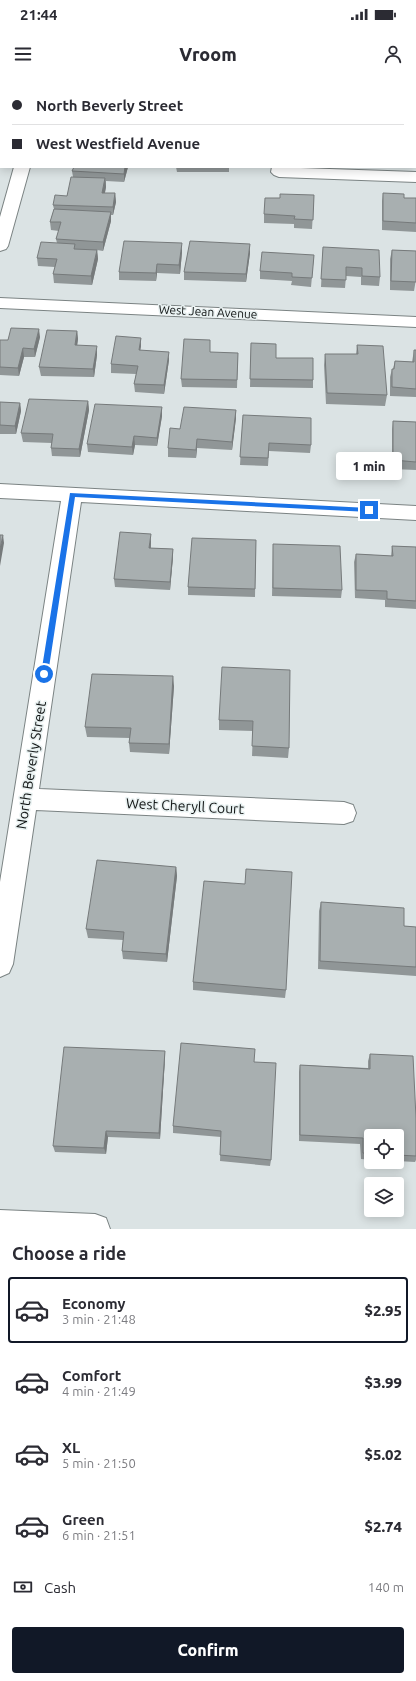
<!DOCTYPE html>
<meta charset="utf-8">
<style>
body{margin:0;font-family:Ubuntu,sans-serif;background:#f2f2f3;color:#2b2b33;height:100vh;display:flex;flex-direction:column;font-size:15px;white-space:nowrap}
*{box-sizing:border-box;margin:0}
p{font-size:13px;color:#7c7c81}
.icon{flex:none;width:22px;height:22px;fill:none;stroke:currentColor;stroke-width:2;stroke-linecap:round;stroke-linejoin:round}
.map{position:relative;height:1149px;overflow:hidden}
.drawer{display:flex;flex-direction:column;background:#fff;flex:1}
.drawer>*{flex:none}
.top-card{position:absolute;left:0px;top:0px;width:416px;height:88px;box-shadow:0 2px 10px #0003;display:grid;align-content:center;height:88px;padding:0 12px;background:#fff}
.fabs{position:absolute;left:364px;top:1049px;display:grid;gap:8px}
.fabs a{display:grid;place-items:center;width:40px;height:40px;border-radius:4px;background:#fff;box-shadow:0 2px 10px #0003;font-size:20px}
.end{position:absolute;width:18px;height:18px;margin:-9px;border:5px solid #1a73e8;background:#fff;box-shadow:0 0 0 2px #fff}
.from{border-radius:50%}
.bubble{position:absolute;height:28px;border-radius:4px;background:#fff;box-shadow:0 2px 10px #0003;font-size:13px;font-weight:800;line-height:28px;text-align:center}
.top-card b{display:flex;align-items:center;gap:14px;height:38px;font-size:15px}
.top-card b+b{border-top:1px solid #e1e1e2}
.top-card i{width:10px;height:10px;background:#2b2b33}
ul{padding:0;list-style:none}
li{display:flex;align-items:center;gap:12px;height:66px;margin:0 8px 6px;padding:0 4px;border:2px solid transparent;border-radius:4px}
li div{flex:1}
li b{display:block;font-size:15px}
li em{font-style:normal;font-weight:800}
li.selected{border-color:#111827}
li>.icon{width:36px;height:36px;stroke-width:1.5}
h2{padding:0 12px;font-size:18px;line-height:48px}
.pay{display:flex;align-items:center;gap:10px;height:44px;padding:0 12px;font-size:15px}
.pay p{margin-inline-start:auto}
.action{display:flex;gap:8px;margin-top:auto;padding:8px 12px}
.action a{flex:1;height:46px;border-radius:4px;background:#111827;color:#fff;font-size:16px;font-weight:800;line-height:46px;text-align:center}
.status{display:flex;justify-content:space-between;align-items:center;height:28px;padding:0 20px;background:#fff;direction:ltr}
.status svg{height:11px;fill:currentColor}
header{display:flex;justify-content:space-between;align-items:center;height:52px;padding:0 12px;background:#fff;font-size:18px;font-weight:800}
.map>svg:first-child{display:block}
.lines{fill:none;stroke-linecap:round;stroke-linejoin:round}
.minor-casing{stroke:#7b8383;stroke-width:2}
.minor{fill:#fff;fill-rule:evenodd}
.wall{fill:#909697}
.shaded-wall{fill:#767a7b}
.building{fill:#a8afb0;stroke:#767a7b}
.route{fill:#1a73e8}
.labels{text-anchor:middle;stroke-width:3;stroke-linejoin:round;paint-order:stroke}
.far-street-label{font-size:12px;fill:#111414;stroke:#e8f1f1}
.street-label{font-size:14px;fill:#111414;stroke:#e8f1f1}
</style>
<div class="status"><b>21:44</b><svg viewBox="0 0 49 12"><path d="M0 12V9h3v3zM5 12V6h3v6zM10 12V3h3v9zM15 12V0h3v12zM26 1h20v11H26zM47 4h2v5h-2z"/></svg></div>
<header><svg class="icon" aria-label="menu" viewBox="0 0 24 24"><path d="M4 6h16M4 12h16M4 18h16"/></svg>Vroom<svg class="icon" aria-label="person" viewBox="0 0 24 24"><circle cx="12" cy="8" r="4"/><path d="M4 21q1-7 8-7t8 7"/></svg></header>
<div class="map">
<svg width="416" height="1149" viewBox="0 0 416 1149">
<rect width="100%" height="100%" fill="#dbe3e4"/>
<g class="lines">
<defs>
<path id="minor" d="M 0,77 L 1,77 L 1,87 L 0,87 Z
M 14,87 L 30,87 L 8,166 L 6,169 L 0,171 L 0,137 Z
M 272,87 L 416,92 L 416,102 L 279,97 L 274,95 L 271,92 Z
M 0,218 L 416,237 L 416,247 L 0,228 Z
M 0,404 L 416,426 L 416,440 L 81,422 L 39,709 L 344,722 L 353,725 L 356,733 L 353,741 L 344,744 L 36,730 L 13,884 L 9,893 L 0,897 L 0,802 L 61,421 L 0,418 Z
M 0,1130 L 95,1134 L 106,1138 L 110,1149 L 0,1149 Z"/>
</defs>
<use href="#minor" class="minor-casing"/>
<use href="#minor" class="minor"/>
</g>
<path class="wall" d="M 0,0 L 21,0 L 21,1 L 1,1 L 1,8 L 0,8 Z
M 201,0 L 242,0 L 242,1 L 201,1 Z
M 339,0 L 376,0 L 376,1 L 379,1 L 339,1 Z
M 0,22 L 1,22 L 1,55 L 0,55 Z
M 415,40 L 416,40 L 416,67 L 415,67 Z
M 128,87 L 124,102 L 106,101 L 106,107 L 105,113 L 115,113 L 116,122 L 113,135 L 111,135 L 111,141 L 103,171 L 97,170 L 98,179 L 92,205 L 54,203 L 53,194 L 55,187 L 38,186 L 37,178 L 57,163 L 56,159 L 59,151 L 51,150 L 50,142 L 54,129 L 53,125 L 67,116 L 73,97 L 72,91 Z
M 176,87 L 229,87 L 229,92 L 177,92 Z
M 383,113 L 404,118 L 416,118 L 416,152 L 382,150 L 382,121 Z
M 314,115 L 312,149 L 294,148 L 294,144 L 264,143 L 264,134 L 280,118 Z
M 323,167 L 380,197 L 379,206 L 361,205 L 361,197 L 346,196 L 345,208 L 321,207 Z
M 392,170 L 416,171 L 416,199 L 414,211 L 390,210 L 390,179 Z
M 182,172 L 180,194 L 157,193 L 156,201 L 119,200 L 119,192 Z
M 250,173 L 246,202 L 184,200 L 184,192 Z
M 314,175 L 311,207 L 291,205 L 292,201 L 260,199 L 260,191 Z
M 77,251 L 78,259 L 77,265 L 97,275 L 94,297 L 41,296 L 39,287 Z
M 40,257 L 35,277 L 24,277 L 19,296 L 0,295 L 0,260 L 8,260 Z
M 141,258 L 141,266 L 140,270 L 169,280 L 164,314 L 135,312 L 134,304 L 136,294 L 111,293 L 111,284 Z
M 251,263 L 313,300 L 313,308 L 250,307 Z
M 357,265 L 387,315 L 385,326 L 326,324 L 324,285 L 325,274 L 356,274 Z
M 414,270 L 416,270 L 416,317 L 390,316 L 390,297 L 392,289 L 393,289 L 395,281 L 412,282 Z
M 238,273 L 237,308 L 182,307 L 181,299 Z
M 88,321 L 89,330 L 80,377 L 52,376 L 51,368 L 52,363 L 23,362 L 21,353 Z
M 0,322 L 20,323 L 21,331 L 16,354 L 0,354 Z
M 162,327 L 162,336 L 157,366 L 135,365 L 133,375 L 88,372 L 87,364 Z
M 236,330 L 236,338 L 232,370 L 197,368 L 196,378 L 168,377 L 168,368 L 180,349 Z
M 243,335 L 311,365 L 310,373 L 269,371 L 268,386 L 240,385 Z
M 393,341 L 416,342 L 416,390 L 392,389 L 392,349 Z
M 256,460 L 255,517 L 188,515 L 188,507 Z
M 151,462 L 151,468 L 173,469 L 173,477 L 170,510 L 115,507 L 114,499 Z
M 273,464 L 342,510 L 341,518 L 272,516 Z
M 392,466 L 416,467 L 416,529 L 385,527 L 385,520 L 355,518 L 354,482 L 356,474 L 391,476 Z
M 290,590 L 289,668 L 288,678 L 252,676 L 253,651 L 219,650 L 219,640 Z
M 174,606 L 169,674 L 130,672 L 129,663 L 130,658 L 87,657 L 85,647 Z
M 176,787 L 177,796 L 167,882 L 123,879 L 122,871 L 123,860 L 88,858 L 86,849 Z
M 245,804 L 286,910 L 285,918 L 193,910 L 193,902 Z
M 321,822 L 404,846 L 416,847 L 416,896 L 318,889 L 319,831 Z
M 165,971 L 165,978 L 160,1059 L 108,1057 L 106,1074 L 55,1072 L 53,1066 Z
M 370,974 L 416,1076 L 416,1080 L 415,1082 L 397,1081 L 397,1056 L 371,1056 L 371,1080 L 361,1079 L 360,1064 L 299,1061 L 299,992 L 300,985 L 368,988 L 368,981 Z
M 254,982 L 271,1080 L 270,1086 L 220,1081 L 221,1057 L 173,1053 L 173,1046 Z"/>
<path class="shaded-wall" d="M 39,0 L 54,0 L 54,1 L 39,1 Z
M 125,87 L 128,87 L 124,102 L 124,94 Z
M 105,98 L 106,107 L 103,121 L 102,113 Z
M 115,113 L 116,122 L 113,135 L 113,127 Z
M 111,132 L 111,141 L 103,171 L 103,162 Z
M 182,163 L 182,172 L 180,194 L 179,185 Z
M 250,164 L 250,173 L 246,202 L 246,194 Z
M 97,170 L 98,179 L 92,205 L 91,196 Z
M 157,184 L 157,193 L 156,201 L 156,193 Z
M 39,249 L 40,257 L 35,277 L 34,269 Z
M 77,251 L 78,259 L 76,274 L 75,265 Z
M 141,258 L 141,266 L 139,278 L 139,270 Z
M 97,266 L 97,275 L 94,297 L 93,289 Z
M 23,268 L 24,277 L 19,296 L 18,288 Z
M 169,272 L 169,280 L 164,314 L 164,305 Z
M 88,321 L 89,330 L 80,377 L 79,369 Z
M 20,323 L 21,331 L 16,354 L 15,346 Z
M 162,327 L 162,336 L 157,366 L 157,358 Z
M 236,330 L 236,338 L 232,370 L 232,362 Z
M 134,356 L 135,365 L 133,375 L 132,367 Z
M 197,359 L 197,368 L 196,378 L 196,370 Z
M 151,454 L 151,462 L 150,476 L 149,468 Z
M 3,455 L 4,463 L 0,486 L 0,469 Z
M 173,469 L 173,477 L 170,510 L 170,502 Z
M 173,596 L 174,606 L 169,674 L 169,664 Z
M 176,787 L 177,796 L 167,882 L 166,874 Z
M 165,971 L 165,978 L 160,1059 L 159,1053 Z
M 106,1051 L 108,1057 L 106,1074 L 104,1068 Z"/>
<path class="building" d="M 55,0 L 84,0 L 85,1 L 55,1 Z
M 350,0 L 379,1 L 350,1 Z
M 0,22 L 1,22 L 1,47 L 0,47 Z
M 415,40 L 416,40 L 416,59 L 415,59 Z
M 74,87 L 125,87 L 124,94 L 72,91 Z
M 71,97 L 105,98 L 102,113 L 115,113 L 113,127 L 53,125 L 55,115 L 67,116 Z
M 383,113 L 404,114 L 404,118 L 416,118 L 416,143 L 383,141 Z
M 280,114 L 314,115 L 313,140 L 294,139 L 295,136 L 264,134 L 265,118 L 280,118 Z
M 54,129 L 111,132 L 103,162 L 56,159 L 61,142 L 50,142 Z
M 124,161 L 182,163 L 179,185 L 157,184 L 156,193 L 119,192 Z
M 190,161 L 250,164 L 246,194 L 184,192 Z
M 41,162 L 75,164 L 74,169 L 97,170 L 91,196 L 53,194 L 57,179 L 37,178 Z
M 323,167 L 379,170 L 380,197 L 362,196 L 362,188 L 346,187 L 346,200 L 321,199 Z
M 392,170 L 416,171 L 416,202 L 391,201 Z
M 262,172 L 314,175 L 312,198 L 292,197 L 292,193 L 260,191 Z
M 11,248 L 39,249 L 34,269 L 23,268 L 18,288 L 0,287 L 0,260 L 8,260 Z
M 47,250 L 77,251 L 75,265 L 97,266 L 93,289 L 39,287 Z
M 116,256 L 141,258 L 139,270 L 169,272 L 164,305 L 134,304 L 138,286 L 111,284 Z
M 184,259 L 210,260 L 210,272 L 238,273 L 237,300 L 181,299 Z
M 251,263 L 276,264 L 276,278 L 313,278 L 313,300 L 250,299 Z
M 357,265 L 383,266 L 387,315 L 327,313 L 325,274 L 358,274 Z
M 414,270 L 416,270 L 416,309 L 392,307 L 392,289 L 394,289 L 395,281 L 414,282 Z
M 29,319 L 88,321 L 79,369 L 51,368 L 53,354 L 21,353 Z
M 0,322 L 20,323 L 15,346 L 0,345 Z
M 95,324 L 162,327 L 157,358 L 134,356 L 132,367 L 87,364 Z
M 184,327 L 236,330 L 232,362 L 197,359 L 196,370 L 168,368 L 170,348 L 180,349 Z
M 243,335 L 311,338 L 311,365 L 269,363 L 268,378 L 240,377 Z
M 393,341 L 416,342 L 416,382 L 393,380 Z
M 120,452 L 151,454 L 149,468 L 173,469 L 170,502 L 114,499 Z
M 0,455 L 3,455 L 0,469 Z
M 192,458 L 256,460 L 255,509 L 188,507 Z
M 273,464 L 340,466 L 342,510 L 273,508 Z
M 392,466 L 416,467 L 416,521 L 387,519 L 387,511 L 356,510 L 356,474 L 393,476 Z
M 222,587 L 290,590 L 289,668 L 252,666 L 253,641 L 219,640 Z
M 92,594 L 173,596 L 169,664 L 129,663 L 131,648 L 85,647 Z
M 97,780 L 176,787 L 166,874 L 122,871 L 124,852 L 86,849 Z
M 246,789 L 292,792 L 286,910 L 193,902 L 204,801 L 245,804 Z
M 321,822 L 404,828 L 404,846 L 416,847 L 416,887 L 320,881 Z
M 181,963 L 255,969 L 254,982 L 276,983 L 271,1080 L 220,1075 L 221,1051 L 173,1046 Z
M 64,967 L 165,971 L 159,1053 L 106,1051 L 104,1068 L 53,1066 Z
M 370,974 L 413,976 L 416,1038 L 416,1076 L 397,1075 L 397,1056 L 371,1056 L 371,1074 L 363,1073 L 363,1058 L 300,1055 L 300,985 L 370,989 Z"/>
<path class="route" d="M 70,413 L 369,428 L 372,430 L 369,432 L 75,417 L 48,594 L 44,597 L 41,594 Z"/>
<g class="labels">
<g class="far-street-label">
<text transform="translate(208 232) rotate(3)" y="4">West Jean Avenue</text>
</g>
<g class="street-label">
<text transform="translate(31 685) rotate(-81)" y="5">North Beverly Street</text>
<text transform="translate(185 726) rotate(3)" y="5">West Cheryll Court</text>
</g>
</g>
</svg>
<div class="fabs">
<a><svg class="icon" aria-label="locate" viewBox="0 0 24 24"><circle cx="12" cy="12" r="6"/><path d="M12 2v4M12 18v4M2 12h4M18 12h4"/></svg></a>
<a><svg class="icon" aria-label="layers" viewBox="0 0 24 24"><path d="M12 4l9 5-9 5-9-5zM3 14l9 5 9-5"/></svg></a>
</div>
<i class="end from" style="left:44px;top:594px"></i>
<i class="end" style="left:369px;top:430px"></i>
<div class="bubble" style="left:336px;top:372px;width:66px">1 min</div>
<div class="top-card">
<b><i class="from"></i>North Beverly Street</b>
<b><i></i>West Westfield Avenue</b>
</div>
</div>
<section class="drawer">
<h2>Choose a ride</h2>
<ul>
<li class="selected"><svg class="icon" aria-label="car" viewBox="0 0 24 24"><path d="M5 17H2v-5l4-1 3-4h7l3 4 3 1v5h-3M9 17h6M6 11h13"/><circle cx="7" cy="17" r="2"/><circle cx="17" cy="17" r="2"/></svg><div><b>Economy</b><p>3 min · 21:48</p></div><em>$2.95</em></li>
<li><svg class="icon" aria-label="car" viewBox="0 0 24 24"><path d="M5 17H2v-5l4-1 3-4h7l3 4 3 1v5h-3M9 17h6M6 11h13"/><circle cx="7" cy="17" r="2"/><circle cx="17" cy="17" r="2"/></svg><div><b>Comfort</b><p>4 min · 21:49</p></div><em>$3.99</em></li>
<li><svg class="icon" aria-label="car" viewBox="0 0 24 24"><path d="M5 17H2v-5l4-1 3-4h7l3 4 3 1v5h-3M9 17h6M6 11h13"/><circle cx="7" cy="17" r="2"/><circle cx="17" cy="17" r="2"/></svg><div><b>XL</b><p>5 min · 21:50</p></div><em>$5.02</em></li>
<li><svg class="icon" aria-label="car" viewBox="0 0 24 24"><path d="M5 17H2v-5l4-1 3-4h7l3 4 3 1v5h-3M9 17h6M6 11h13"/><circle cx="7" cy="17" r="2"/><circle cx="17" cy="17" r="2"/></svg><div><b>Green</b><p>6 min · 21:51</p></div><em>$2.74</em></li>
</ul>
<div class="pay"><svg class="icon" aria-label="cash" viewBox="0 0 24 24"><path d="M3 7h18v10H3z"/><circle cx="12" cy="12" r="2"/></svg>Cash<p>140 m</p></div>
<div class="action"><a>Confirm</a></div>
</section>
